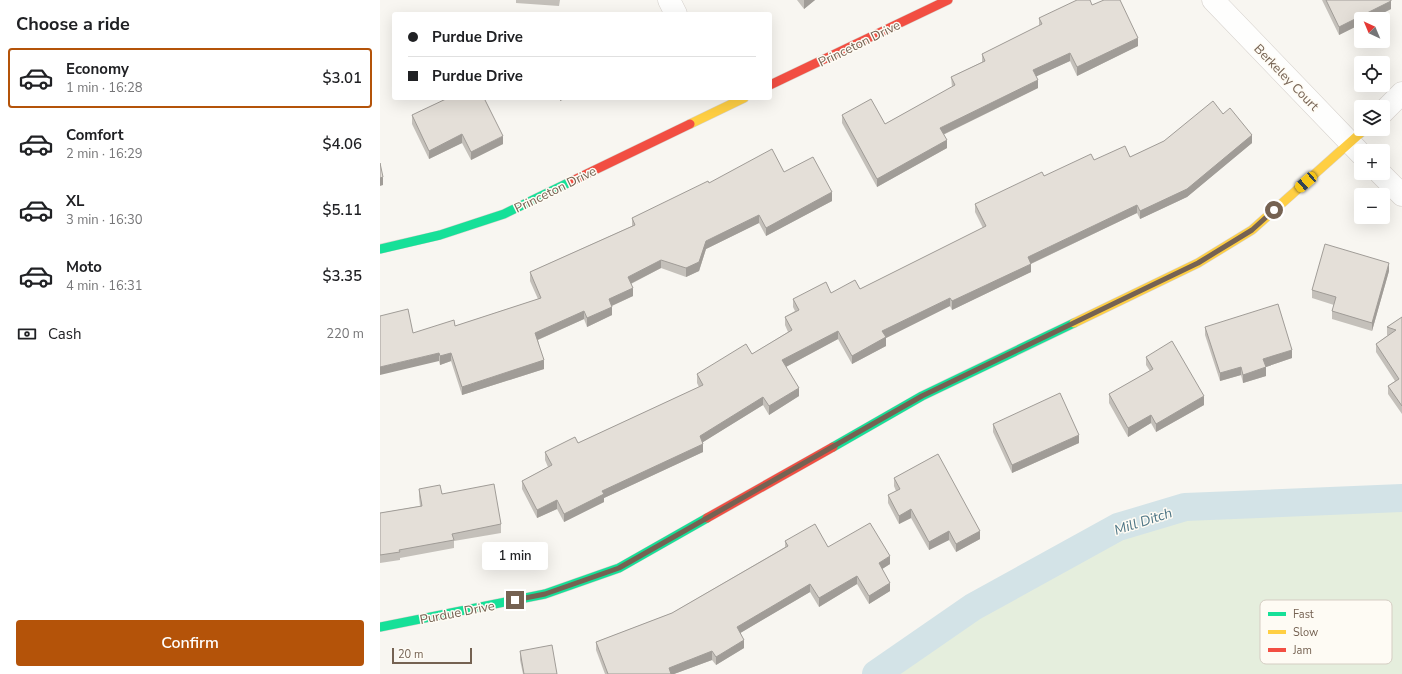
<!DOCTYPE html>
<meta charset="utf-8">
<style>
body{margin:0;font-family:"Nunito Sans",sans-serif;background:#f2f2f2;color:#202124;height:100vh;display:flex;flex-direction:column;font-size:15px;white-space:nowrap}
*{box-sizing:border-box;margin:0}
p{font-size:13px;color:#757577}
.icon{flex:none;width:22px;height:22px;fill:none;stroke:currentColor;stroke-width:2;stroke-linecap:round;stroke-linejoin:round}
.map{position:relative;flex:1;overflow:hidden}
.panel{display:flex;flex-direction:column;background:#fff;width:380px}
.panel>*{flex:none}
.banner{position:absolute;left:12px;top:12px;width:380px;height:88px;border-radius:4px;box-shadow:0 4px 16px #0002;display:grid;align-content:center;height:88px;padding:0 16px;background:#fff}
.needle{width:26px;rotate:316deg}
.tools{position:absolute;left:974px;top:12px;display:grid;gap:8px}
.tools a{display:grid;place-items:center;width:36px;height:36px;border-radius:4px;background:#fff;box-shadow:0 4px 16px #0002;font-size:20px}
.scale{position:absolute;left:12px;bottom:10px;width:80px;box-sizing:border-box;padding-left:4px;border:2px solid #756252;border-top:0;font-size:11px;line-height:14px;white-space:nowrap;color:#756252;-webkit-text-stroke:3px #fefbf4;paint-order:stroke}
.end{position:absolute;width:18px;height:18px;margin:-9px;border:5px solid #756252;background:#fff;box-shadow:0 0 0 2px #fff}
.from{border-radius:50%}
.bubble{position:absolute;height:28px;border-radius:4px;background:#fff;box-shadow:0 4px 16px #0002;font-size:13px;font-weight:600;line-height:28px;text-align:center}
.car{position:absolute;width:12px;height:24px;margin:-12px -6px;border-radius:5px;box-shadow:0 0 3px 1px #0007;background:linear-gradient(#f5c518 24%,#345 0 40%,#f5c518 0 76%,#345 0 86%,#f5c518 0)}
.banner b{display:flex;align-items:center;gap:14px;height:38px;font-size:15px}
.banner b+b{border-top:1px solid #e0e0e0}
.banner i{width:10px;height:10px;background:#202124}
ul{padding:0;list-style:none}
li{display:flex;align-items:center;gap:12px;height:60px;margin:0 8px 6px;padding:0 8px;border:2px solid transparent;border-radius:4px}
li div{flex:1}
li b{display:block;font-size:15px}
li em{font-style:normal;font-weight:600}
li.on{border-color:#b45309}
li>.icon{width:36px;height:36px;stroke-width:1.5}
h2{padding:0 16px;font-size:18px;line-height:48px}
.pay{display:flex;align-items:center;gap:10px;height:44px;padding:0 16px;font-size:15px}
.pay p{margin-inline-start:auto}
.cta{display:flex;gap:8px;margin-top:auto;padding:8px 16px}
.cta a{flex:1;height:46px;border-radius:4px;background:#b45309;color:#fff;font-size:16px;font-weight:600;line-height:46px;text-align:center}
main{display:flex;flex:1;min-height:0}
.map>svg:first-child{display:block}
.green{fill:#e5eedd}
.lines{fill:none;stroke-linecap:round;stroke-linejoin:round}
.canal{stroke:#d3e3e7;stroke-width:28}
.street-casing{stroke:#d7d2cd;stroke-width:23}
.fast-casing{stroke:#d7d3cd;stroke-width:10}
.slow-casing{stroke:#d7d3cd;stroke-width:10}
.jam-casing{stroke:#d7d3cd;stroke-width:10}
.street{stroke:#fefefd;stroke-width:22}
.fast{stroke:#16e098;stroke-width:9}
.slow{stroke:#ffcf43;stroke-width:9}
.jam{stroke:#f24e42;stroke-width:9}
.wall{fill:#c4c0ba}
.shaded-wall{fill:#a09c97}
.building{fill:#e4dfd8;stroke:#a09c97}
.route{stroke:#756252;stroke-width:5}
.labels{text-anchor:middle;stroke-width:3;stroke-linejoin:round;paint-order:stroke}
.street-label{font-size:13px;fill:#756252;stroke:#fefbf4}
.water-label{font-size:14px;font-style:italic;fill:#4d7585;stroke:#fefbf4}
.key{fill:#fefbf4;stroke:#d5cdc3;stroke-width:1}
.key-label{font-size:11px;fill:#756252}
</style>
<main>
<section class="panel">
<h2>Choose a ride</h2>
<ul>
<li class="on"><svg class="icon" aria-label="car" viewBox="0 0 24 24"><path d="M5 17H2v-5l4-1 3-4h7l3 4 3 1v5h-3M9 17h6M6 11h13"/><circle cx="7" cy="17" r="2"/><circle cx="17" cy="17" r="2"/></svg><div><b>Economy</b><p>1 min · 16:28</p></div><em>$3.01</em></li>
<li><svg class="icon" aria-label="car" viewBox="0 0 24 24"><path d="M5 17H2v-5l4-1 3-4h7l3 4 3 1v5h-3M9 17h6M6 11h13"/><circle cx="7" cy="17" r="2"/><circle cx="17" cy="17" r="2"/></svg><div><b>Comfort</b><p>2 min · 16:29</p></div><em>$4.06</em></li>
<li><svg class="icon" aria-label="car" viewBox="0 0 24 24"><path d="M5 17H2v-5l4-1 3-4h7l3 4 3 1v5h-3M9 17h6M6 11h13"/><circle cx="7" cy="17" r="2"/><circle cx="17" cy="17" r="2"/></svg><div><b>XL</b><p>3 min · 16:30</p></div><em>$5.11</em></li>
<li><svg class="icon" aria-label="car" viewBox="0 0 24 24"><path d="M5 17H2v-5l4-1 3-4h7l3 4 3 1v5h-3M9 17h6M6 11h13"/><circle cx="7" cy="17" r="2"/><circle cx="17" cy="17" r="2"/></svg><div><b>Moto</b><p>4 min · 16:31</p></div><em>$3.35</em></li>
</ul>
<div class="pay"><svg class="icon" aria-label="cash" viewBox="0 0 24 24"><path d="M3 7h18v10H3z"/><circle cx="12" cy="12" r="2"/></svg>Cash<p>220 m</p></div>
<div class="cta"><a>Confirm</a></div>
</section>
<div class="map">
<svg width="1022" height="674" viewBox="0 0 1022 674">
<rect width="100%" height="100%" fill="#f8f6f1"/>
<path class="green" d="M 1022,508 L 1022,674 L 509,674 L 602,608 L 741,536 L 797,518 Z"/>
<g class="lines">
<path class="canal" d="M 496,674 L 593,607 L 738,527 L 805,507 L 1022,498"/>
<defs>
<path id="street" d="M 289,0 L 296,14
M 833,0 L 981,154
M 1003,112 L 1022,93
M 1000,173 L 1022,195"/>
<path id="fast" d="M 0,249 L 60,235 L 124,214 L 192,181
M 453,447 L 542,396 L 694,323
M 0,627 L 165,594 L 239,568 L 327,518"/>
<path id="slow" d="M 310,124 L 364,98
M 694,323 L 818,263 L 872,230 L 985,129"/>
<path id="jam" d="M 390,85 L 568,0
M 192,181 L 310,124
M 327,518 L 453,447"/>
</defs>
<use href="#street" class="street-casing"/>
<use href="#fast" class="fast-casing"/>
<use href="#slow" class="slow-casing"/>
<use href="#jam" class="jam-casing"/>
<use href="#street" class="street"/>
<use href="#fast" class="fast"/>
<use href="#slow" class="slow"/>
<use href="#jam" class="jam"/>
</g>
<path class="wall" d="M 136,0 L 180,0 L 179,6 L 136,3 Z
M 417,0 L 435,0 L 424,9 Z
M 942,0 L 1011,0 L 1011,9 L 991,19 L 981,19 L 981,24 L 959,35 Z
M 712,5 L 758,46 L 697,76 L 690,61 L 656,76 L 658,88 L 563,135 L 567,148 L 497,187 L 462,123 L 462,115 L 505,124 L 572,87 L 571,77 L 602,62 L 602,54 L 659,26 L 659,18 Z
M 843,114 L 872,143 L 807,197 L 760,219 L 757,213 L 651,264 L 651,272 L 572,310 L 570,306 L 506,338 L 506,346 L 472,364 L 458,339 L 406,367 L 419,396 L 389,415 L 383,405 L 323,442 L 323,452 L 224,498 L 224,502 L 184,522 L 177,509 L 157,518 L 142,489 L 142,481 L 168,467 L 165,460 L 165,452 L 198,443 L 319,387 L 317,383 L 317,374 L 372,354 L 408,332 L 405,325 L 405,317 L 415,311 L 413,307 L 413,299 L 480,289 L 603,228 L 595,212 L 595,204 L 664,176 L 714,160 L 750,157 Z
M 32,115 L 123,144 L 91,160 L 82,143 L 49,159 L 32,124 Z
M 404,172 L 452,201 L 386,236 L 379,223 L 326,249 L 319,271 L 306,277 L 281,268 L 251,284 L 253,296 L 232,306 L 232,315 L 207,327 L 204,319 L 158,340 L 164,369 L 82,395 L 71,361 L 60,365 L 59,361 L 33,333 L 75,326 L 158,299 L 150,281 L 150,272 L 252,226 L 252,218 L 329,183 Z
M 1009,271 L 992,331 L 952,319 L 952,311 L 954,305 L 932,298 L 932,290 Z
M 1022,317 L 1022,414 L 1008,394 L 1008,386 L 1015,381 L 996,352 L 996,344 L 1008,335 L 1007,335 L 1007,327 Z
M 825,327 L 912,358 L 886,367 L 886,376 L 863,383 L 861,375 L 840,381 L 825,335 Z
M 766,357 L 824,405 L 776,432 L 771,423 L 748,437 L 729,403 L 729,394 L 770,371 L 766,365 Z
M 613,424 L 699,443 L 632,473 L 613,432 Z
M 514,478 L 600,539 L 576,552 L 569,540 L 549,550 L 531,518 L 519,524 L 508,503 L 508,495 L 516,491 L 514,486 Z
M 39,489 L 62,494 L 121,524 L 121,533 L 74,541 L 74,548 L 20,558 L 20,560 L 0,563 L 0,513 L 40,506 L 39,497 Z
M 405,541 L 448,547 L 510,564 L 502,569 L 510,591 L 489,604 L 477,584 L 439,607 L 430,592 L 360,633 L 364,648 L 336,665 L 332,660 L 294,674 L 225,674 L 216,650 L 216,642 L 292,613 L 405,547 Z
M 140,651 L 177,674 L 143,674 L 140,660 Z"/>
<path class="shaded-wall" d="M 424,0 L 435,0 L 424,9 Z
M 1011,1 L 1011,9 L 991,19 L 981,19 L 981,24 L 959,35 L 959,27 Z
M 758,38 L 758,46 L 697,76 L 697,67 Z
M 690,53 L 690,61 L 653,78 L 653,70 Z
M 658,80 L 658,88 L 560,136 L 560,128 Z
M 180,98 L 187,98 L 180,101 Z
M 82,134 L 82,143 L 49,159 L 49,151 Z
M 872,135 L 872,143 L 807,197 L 760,219 L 760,211 Z
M 123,136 L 123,144 L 91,160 L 91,152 Z
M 567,140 L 567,148 L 497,187 L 497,179 Z
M 3,177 L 3,185 L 0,186 L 0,178 Z
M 452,192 L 452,201 L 386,236 L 386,228 Z
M 757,205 L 757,213 L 648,265 L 648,257 Z
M 379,215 L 379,223 L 326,249 L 319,271 L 306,277 L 306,268 L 326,241 Z
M 281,260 L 281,268 L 248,285 L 248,277 Z
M 1009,263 L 1009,271 L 992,331 L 992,323 Z
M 651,264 L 651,272 L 572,310 L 572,301 Z
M 253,288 L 253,296 L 229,307 L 229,299 Z
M 570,298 L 570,306 L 506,338 L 506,346 L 472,364 L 472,356 L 502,331 Z
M 232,307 L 232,315 L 207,327 L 207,318 Z
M 204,311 L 204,319 L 155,341 L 155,333 Z
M 458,331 L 458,339 L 402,369 L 402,360 Z
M 912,350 L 912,358 L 883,368 L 883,359 Z
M 59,353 L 59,361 L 0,375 L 0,367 Z
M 71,353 L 71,361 L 60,365 L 60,356 Z
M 164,360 L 164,369 L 82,395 L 82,387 Z
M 861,367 L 861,375 L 840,381 L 840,373 Z
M 886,367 L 886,376 L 863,383 L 863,375 Z
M 419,388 L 419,396 L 389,415 L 389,406 Z
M 824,396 L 824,405 L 776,432 L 776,424 Z
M 383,397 L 383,405 L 320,444 L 320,436 Z
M 771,415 L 771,423 L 748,437 L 748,428 Z
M 699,435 L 699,443 L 632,473 L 632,465 Z
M 323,444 L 323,452 L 224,498 L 224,502 L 184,522 L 184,514 L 222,491 Z
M 177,500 L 177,509 L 157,518 L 157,510 Z
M 531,509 L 531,518 L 519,524 L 519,516 Z
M 569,531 L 569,540 L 549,550 L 549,542 Z
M 600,531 L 600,539 L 576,552 L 576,544 Z
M 510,556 L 510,564 L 499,571 L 499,563 Z
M 477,576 L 477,584 L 439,607 L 439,598 Z
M 510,583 L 510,591 L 489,604 L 489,596 Z
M 430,584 L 430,592 L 357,635 L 357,627 Z
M 364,640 L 364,648 L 336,665 L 336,657 Z
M 332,651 L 332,660 L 294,674 L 289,674 L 289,668 Z"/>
<path class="building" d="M 697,0 L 710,0 L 712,5 L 724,0 L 740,0 L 758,38 L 697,67 L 690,53 L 653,70 L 658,80 L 560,128 L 567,140 L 497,179 L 462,115 L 491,99 L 505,124 L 575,85 L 571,77 L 605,61 L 602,54 L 662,24 L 659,18 Z
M 946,0 L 1011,0 L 1011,1 L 959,27 Z
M 68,98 L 104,98 L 123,136 L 91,152 L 82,134 L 49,151 L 32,115 Z
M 833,101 L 843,114 L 850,108 L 872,135 L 807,189 L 760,211 L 757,205 L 648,257 L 651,264 L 572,301 L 570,298 L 502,331 L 506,337 L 472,356 L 458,331 L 402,360 L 419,388 L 389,406 L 383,397 L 320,436 L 323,444 L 222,491 L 224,494 L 184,514 L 177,500 L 157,510 L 142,481 L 172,465 L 165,452 L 195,437 L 198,443 L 323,385 L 317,374 L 366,344 L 372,354 L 412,330 L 405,317 L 419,310 L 413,299 L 446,282 L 451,293 L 475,280 L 480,289 L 606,226 L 595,204 L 662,172 L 664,176 L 711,154 L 714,160 L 745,146 L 750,157 L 784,141 Z
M 392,149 L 404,172 L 433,157 L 452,192 L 386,228 L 379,215 L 326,241 L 319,262 L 306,268 L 281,260 L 248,277 L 253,288 L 229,299 L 232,307 L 207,318 L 204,311 L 155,333 L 164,360 L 82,387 L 71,353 L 60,356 L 59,353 L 0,367 L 0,316 L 28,309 L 33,333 L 74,320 L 75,326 L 161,298 L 150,272 L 255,225 L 252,218 L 328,181 L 329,183 Z
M 0,163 L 3,177 L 0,178 Z
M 945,244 L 1009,263 L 992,323 L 952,311 L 956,297 L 932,290 Z
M 898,304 L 912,350 L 883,359 L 886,367 L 863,375 L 861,367 L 840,373 L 825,327 Z
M 1022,317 L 1022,406 L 1008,386 L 1019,379 L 996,344 L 1016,330 L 1007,327 Z
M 792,341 L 824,396 L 776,424 L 771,415 L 748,428 L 729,394 L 773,369 L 766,357 Z
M 680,393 L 699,435 L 632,465 L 613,424 Z
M 558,454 L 600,531 L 576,544 L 569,531 L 549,542 L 531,509 L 519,516 L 508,495 L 520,489 L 514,478 Z
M 114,484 L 121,524 L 72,534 L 74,540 L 19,550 L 20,552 L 0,555 L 0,513 L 42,506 L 39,489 L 60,485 L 62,494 Z
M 490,523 L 510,556 L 499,563 L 510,583 L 489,596 L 477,576 L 439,598 L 430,584 L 357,627 L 364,640 L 336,657 L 332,651 L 289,668 L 291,674 L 228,674 L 216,642 L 292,613 L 408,546 L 405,541 L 435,524 L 448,547 Z
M 172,645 L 177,674 L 144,674 L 140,651 Z"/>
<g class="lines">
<path class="route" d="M 135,600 L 165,594 L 239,568 L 542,396 L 818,263 L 872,230 L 894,210"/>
</g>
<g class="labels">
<g class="street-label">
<text transform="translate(479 43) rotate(-26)" y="5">Princeton Drive</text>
<text transform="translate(907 77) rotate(46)" y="5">Berkeley Court</text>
<text transform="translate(175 189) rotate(-26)" y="5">Princeton Drive</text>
<text transform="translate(77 612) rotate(-11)" y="5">Purdue Drive</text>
</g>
<g class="water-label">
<text transform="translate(763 521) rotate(-18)" y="5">Mill Ditch</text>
</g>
</g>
<rect x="880" y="600" width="132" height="64" rx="6" class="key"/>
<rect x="888" y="612" width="18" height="4" fill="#16e098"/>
<rect x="888" y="630" width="18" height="4" fill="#ffcf43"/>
<rect x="888" y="648" width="18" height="4" fill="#f24e42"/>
<g class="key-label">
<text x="913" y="618">Fast</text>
<text x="913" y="636">Slow</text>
<text x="913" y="654">Jam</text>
</g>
</svg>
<div class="tools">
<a><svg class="needle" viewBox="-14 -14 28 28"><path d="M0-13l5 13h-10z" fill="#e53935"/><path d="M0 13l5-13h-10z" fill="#757577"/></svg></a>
<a><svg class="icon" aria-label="locate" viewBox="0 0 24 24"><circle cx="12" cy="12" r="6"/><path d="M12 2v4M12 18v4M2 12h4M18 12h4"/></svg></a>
<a><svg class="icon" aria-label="layers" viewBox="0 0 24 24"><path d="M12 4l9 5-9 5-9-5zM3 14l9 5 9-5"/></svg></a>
<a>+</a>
<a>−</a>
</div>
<div class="scale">20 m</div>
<i class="end from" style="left:894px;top:210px"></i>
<i class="end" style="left:135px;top:600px"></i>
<div class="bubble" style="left:102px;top:542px;width:66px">1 min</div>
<i class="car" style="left:926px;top:182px;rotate:229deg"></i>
<div class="banner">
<b><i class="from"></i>Purdue Drive</b>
<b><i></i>Purdue Drive</b>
</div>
</div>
</main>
